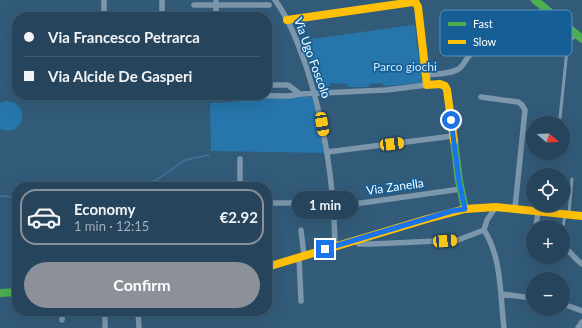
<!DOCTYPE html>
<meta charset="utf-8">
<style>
body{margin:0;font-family:Lato,sans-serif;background:#2e4b61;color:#f1f3f6;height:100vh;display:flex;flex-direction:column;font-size:15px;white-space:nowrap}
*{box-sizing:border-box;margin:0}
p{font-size:13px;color:#a4b0bb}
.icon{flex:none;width:22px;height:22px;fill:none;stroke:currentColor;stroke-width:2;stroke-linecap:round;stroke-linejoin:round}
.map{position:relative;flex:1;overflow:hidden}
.details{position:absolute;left:12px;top:182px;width:260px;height:134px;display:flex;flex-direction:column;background:#26445b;border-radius:16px;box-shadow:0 4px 16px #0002,0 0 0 1px #425c71}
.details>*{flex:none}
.top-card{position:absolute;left:12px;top:12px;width:260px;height:88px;border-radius:16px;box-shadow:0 4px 16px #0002,0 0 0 1px #425c71;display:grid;align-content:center;height:88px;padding:0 12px;background:#26445b}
.needle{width:26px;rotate:109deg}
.buttons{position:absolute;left:526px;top:116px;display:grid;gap:8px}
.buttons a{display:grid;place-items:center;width:44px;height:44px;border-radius:50%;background:#26445b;box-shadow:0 4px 16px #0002,0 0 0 1px #425c71;font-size:20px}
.end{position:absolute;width:18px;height:18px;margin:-9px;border:5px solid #1a73e8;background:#fff;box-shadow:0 0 0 2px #fff}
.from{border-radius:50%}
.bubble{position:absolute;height:28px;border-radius:14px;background:#26445b;box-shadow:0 4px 16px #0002,0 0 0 1px #425c71;font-size:13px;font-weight:700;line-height:28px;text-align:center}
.car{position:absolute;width:12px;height:24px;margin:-12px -6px;border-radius:5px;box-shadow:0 0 3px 1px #0007;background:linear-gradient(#f5c518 24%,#345 0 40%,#f5c518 0 76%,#345 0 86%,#f5c518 0)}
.top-card b{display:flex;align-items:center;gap:14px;height:38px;font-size:15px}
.top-card b+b{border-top:1px solid #425c71}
.top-card i{width:10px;height:10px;background:#f1f3f6}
ul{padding:7px 0 0;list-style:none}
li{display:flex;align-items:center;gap:12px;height:56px;margin:0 8px 6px;padding:0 4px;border:2px solid transparent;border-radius:16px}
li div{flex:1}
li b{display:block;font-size:15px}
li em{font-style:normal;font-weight:700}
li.on{border-color:#8c9099}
li>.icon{width:36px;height:36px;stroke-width:1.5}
.primary-button{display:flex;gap:8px;margin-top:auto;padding:8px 12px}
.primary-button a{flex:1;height:46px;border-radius:24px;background:#8c9099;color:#fff;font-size:16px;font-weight:700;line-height:46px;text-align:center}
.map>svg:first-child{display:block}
.green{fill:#2675ab}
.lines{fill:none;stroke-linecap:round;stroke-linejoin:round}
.stream{stroke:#41749b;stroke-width:1.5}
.lane{stroke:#7c97ab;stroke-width:3}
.street{stroke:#7c97ab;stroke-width:5.5}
.fast{stroke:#4caf50;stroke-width:8}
.slow{stroke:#ffc107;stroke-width:8}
.route{stroke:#1a73e8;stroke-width:5}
.labels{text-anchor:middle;stroke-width:3.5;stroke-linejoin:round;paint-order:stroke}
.street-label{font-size:12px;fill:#fff;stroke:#155f96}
.park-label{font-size:12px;fill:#cde9fc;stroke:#155f96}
.key{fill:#155f96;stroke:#5b8fb6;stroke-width:1}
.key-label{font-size:11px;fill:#fff}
</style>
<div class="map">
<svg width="582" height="328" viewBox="0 0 582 328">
<rect width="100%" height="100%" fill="#325b79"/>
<path class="green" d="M 413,25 L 415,26 L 418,52 L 423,52 L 424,83 L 385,86 L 383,85 L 383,83 L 369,84 L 369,87 L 348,87 L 348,84 L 330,83 L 330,87 L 321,87 L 320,86 L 306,45 L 311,39 Z
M 234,97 L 313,97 L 326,153 L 211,151 L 210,103 L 234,102 Z
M 5,101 C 32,100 25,140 0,129 L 0,103 Z"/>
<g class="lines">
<path class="stream" d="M 138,187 L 158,179 L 185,160 L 209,155
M 0,196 L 17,197"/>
<path class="lane" d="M 560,118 L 568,40
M 569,213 L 572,179
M 536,224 L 558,227
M 563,228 L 565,214"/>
<path class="street" d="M 104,0 L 104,17
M 162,0 L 162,17
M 216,0 L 216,17
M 275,0 C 289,19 297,41 305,63 C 325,123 334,183 335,246
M 194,5 L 269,5
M 427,75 C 437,74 452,74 460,68 C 466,62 468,54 476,49 C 503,35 534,41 563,42 L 570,39 L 576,34
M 267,85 L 288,85 L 300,94
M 212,95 L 289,96 L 300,94 L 386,90 L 427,85
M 481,97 L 518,102 L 522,105 L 525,110 L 515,208
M 327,152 L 453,136
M 240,159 L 240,187
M 267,203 L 333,203
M 333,207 L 461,189
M 496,207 L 487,220 L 484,230 C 502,258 500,295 504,328
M 536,227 L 538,211
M 301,230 L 304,256
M 356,240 L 359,244 L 372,244 L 458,240 L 484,230
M 563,246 C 570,251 574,258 582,264
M 299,257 L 301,301
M 501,294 L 533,298
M 563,304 L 582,311
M 105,311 L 105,328
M 138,311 L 139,328
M 62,320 L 63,311
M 578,328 L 582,322"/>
<path class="fast" d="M 535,0 L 582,39
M 454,141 L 459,181 L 465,209
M 0,293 L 17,292"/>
<path class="slow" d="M 287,20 L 413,2 L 416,3 L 418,7 L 427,85 L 440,84 L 445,86 L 447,90 L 454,141
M 267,267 L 427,219 L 465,209 L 496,207 L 582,216"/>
</g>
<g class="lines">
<path class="route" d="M 325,249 L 452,211 L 465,209 L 459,181 L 451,120"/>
</g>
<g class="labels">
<g class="street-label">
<text transform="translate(312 58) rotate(70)" y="4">Via Ugo Foscolo</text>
<text transform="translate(395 187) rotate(-8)" y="4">Via Zanella</text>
</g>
<g class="park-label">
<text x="405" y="71">Parco giochi</text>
</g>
</g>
<rect x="440" y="10" width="132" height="46" rx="6" class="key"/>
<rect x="448" y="22" width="18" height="4" fill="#4caf50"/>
<rect x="448" y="40" width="18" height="4" fill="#ffc107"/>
<g class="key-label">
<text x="473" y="28">Fast</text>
<text x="473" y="46">Slow</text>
</g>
</svg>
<div class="buttons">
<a><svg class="needle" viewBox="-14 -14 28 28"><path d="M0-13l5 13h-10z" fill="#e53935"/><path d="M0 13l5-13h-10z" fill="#a4b0bb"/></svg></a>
<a><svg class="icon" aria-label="locate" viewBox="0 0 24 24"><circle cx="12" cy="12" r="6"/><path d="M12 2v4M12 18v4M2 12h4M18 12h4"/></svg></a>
<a>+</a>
<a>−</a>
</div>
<i class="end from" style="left:451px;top:120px"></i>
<i class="end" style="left:325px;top:249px"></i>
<div class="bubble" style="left:292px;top:191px;width:66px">1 min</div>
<i class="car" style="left:322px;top:124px;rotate:170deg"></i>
<i class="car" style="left:392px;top:144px;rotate:83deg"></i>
<i class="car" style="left:445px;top:241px;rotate:86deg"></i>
<div class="top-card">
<b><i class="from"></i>Via Francesco Petrarca</b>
<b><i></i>Via Alcide De Gasperi</b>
</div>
<section class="details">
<ul>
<li class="on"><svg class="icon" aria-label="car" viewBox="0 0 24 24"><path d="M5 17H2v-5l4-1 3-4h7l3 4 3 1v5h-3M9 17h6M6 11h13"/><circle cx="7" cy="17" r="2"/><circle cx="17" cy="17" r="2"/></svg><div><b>Economy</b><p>1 min · 12:15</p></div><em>€2.92</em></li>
</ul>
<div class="primary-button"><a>Confirm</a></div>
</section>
</div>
